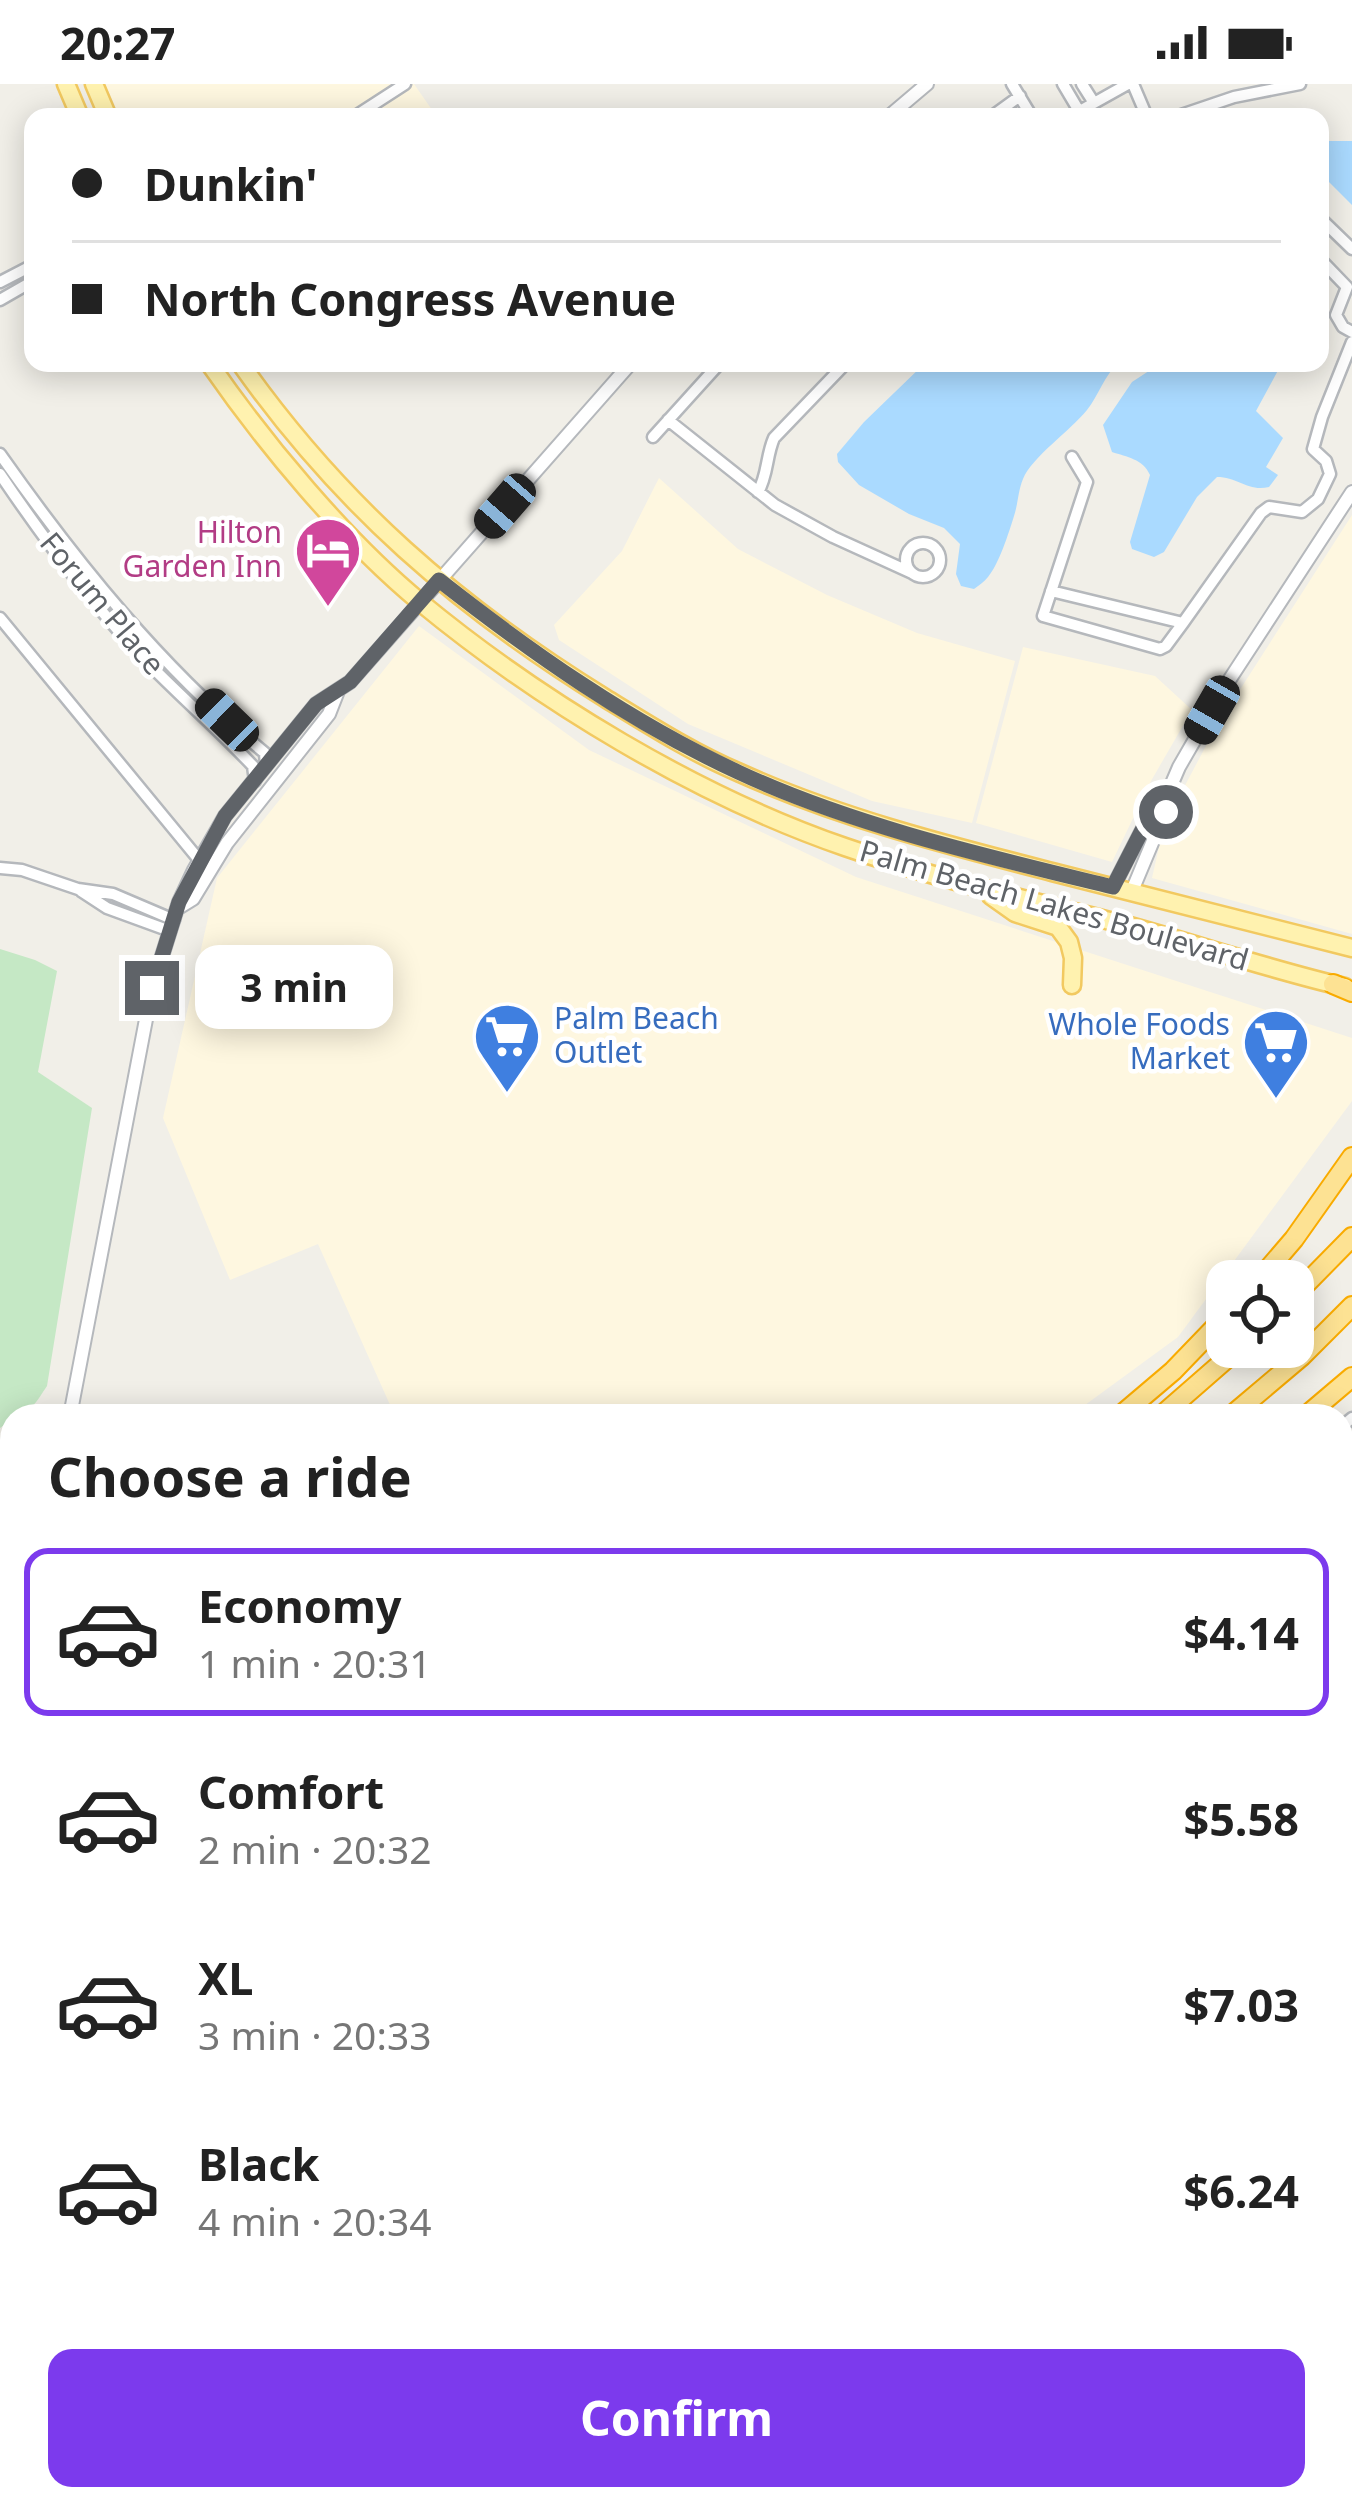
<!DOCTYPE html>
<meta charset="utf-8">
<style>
body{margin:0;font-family:"Noto Sans",sans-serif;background:#f6f6f6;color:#222;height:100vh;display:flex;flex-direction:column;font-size:45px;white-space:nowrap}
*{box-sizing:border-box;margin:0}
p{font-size:39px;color:#767676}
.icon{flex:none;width:66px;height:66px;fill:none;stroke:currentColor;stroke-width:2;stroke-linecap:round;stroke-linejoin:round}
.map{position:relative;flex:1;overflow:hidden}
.details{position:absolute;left:0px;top:1320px;width:1353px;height:1107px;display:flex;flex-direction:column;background:#fff;border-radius:36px 36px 0 0;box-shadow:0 6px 30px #0003}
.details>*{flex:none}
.banner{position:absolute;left:24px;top:24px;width:1305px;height:264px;border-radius:24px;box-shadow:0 6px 30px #0003;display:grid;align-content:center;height:264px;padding:0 48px;background:#fff}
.buttons{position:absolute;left:1206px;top:1176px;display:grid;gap:24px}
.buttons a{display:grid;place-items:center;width:108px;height:108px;border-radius:24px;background:#fff;box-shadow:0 6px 30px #0003;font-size:60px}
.end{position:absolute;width:54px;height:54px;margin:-27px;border:15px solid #5f6368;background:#fff;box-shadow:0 0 0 6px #fff}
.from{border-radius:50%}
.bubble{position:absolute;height:84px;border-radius:24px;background:#fff;box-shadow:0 6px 30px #0003;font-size:39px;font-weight:700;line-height:84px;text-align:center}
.car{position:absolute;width:36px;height:72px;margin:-36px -18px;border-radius:15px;box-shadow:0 0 9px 3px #0007;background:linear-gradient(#222 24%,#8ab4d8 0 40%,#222 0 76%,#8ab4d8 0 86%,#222 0)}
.banner b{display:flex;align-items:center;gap:42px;height:114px;font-size:45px}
.banner b+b{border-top:3px solid #e0e0e0}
.banner i{width:30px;height:30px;background:#222}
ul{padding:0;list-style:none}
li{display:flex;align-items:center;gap:36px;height:168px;margin:0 24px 18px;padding:0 24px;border:6px solid transparent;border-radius:24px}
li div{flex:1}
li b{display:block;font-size:45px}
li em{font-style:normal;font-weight:700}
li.on{border-color:#7c3aed}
li>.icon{width:108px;height:108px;stroke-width:1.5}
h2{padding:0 48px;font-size:54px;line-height:144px}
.primary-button{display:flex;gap:24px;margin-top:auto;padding:24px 48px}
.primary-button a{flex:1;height:138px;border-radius:24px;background:#7c3aed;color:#fff;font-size:48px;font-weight:700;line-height:138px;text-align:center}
.status{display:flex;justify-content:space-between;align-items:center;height:84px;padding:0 60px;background:#fff;direction:ltr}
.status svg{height:33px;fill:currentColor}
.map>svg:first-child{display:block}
.commercial{fill:#fef7e0}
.green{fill:#c5e8c5}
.water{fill:#aadaff}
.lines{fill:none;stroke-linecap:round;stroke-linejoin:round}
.minor-casing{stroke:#b5b8bc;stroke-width:15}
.tertiary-casing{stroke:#b5b8bc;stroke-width:16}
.primary-casing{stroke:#f2c960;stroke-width:21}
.motorway-casing{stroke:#f9ab00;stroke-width:22}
.minor{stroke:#fff;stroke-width:10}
.tertiary{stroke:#fff;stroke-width:12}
.primary{stroke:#fff2af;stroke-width:16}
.motorway{stroke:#fde293;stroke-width:18}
.route{stroke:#5f6368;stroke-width:15}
.labels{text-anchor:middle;stroke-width:9;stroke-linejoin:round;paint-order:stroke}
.hotel-label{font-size:30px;fill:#b23c85;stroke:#fff;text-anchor:end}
.street-label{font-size:30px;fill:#5f6368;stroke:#fff}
.shop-label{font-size:30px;fill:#366cbe;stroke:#fff;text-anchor:start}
</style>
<div class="status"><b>20:27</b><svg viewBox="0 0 49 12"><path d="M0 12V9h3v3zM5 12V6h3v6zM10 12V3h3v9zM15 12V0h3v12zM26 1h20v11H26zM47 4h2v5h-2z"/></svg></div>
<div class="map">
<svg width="1352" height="2426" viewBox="0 0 1352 2426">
<rect width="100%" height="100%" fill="#f1efe8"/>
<path class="commercial" d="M 105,0 L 414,0 L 437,33 L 371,33 L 362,21 L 336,33 L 120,33 Z
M 659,394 L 738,465 L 827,511 L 917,549 L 1015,577 L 972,739 L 872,717 L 688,640 L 559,556 L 554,541 L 622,467 Z
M 1352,431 L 1352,850 L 1152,794 L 1164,741 L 1216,643 Z
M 419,542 L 589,666 L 856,793 L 1352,954 L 1352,1017 L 1178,1253 L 1070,1332 L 395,1332 L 318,1160 L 230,1196 L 163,1034 L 217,794 Z
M 1023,563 L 1155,592 L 1192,626 L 1151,697 L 1112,778 L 976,739 Z"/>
<path class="green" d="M 0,865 L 35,876 L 57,887 L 38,988 L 92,1024 L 47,1302 C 38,1315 30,1332 12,1332 L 12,1336 L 0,1344 Z
M 1352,1662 L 1352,2062 L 1341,2068 L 1341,1667 Z
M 327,2415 L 861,2415 L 851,2426 L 318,2426 Z"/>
<path class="water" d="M 1320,57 L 1352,57 L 1352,121 L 1320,89 Z
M 925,279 L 1119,279 C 1104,291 1099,311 1087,326 C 1070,347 1032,373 1023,395 C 1018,407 1018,420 1014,432 C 1009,448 999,480 988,493 C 984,498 979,501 974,505 L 961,502 L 956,490 L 960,460 L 944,444 L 909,430 L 859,401 L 838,378 L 837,370 L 864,338 Z
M 1161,279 L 1282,279 L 1256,327 L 1283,354 L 1266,383 L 1278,391 L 1269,403 C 1248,408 1238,393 1217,393 L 1197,413 L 1164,468 L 1154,473 L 1132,465 L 1130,458 L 1150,391 C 1143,375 1127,373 1112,368 L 1103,341 L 1132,298 Z
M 1352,1667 L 1352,1730 L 1341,1734 L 1341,1672 Z
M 1352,1829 L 1352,1965 L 1341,1973 L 1341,1835 Z
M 12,1959 L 12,2005 L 0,2010 L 0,1963 Z"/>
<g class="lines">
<defs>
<path id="minor" d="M 1012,0 L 1032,33
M 1063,0 L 1079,27
M 1082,0 L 1094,19
M 1133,0 L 1147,33
M 354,33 L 405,0
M 991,33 L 1020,12
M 1069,33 L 1128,0
M 1175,33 L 1234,13 L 1300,0
M 1320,134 L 1352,165
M 1320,175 L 1347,203 L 1336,231 L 1343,243 L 1352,248
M 0,198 L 33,181
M 0,216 L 33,197
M 668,336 L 775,421 L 833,453 L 912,489
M 653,353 L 720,279
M 0,370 C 76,478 162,585 265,669 L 266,682
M 1072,373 L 1087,398 L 1043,532 L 1160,565 L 1166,562 L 1183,539 L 1261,429 L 1269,423 L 1302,428 L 1318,415 L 1330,390 L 1326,377 L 1313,365 L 1322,333 L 1352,258
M 0,390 C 44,455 91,519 145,576 C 180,612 218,645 253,682 L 255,697
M 758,408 C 768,391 766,372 774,354 L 846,279
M906 476a17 17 0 1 1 34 0a17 17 0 1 1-34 0Z
M 1051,507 L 1183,539
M 0,534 L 200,777
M 0,784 L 22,786 L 78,805 L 113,810 L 174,836
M 81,807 L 107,824 L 170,847
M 1341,1343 L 1352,1334
M 1341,2138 L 1352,2132
M 1341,2311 L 1352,2297
M 1141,2415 L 1161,2426
M 939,2426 L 949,2415
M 1251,2426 L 1255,2415"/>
<path id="tertiary" d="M 888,33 L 927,0
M 1113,803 L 1155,721 L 1164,718
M 1132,807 L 1165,728 L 1164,718 L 1179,683 L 1228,598 L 1352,408
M 180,823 L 193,815 L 227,759 L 329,630 L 338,607
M 70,1332 L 152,904 L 179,818 L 194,786 L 225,732 L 316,620 L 350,598 L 631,279
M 0,1518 L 12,1495
M 0,2307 L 12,2314
M 0,2340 L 12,2348
M 102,2415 L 116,2426
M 148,2415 L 163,2426"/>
<path id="primary" d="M 66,0 L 80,33
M 94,0 L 108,33
M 209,279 C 265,360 344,455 420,518 C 540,617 697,712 845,763 C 937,795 1032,817 1126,841 C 1199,861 1271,886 1345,903
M 240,279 C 340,421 458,523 605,614 C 649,641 693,669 740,689 C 840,734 947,761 1052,788 C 1152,813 1252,838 1352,864
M 991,812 L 1015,829 L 1058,843 L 1069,858 L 1073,874 L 1072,901"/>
<path id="motorway" d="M 1333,900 L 1352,908
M 1258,1197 L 1294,1155 L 1352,1073
M 1293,1213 L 1352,1153
M 1120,1332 L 1173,1287 L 1227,1231
M 1161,1332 L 1240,1263
M 1231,1332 L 1302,1272 L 1352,1222
M 1306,1332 L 1352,1293
M 0,1853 L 12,1848
M 0,1901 L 12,1896"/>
</defs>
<use href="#minor" class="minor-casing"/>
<use href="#tertiary" class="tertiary-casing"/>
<use href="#primary" class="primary-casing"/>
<use href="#motorway" class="motorway-casing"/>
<use href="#minor" class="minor"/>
<use href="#tertiary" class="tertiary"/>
<use href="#primary" class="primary"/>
<use href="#motorway" class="motorway"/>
</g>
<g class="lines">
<path class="route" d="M 152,904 L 179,818 L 225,732 L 316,620 L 350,598 L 439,496 C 532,569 630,638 738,688 C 853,742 990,773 1113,803 L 1155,721 L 1164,718 L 1166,728"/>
</g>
<defs>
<symbol id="hotel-pin" viewBox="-11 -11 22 30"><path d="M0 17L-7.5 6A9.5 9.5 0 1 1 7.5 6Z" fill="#d1479c" stroke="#fff"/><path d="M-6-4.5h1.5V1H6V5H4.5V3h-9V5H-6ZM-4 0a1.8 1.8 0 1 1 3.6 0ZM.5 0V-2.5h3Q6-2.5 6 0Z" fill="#fff"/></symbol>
<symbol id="supermarket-pin" viewBox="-11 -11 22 30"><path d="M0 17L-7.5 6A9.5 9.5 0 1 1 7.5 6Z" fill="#3f7fe0" stroke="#fff"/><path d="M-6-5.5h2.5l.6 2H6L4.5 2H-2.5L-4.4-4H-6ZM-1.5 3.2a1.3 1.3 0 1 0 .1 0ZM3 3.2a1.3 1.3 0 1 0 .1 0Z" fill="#fff"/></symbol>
</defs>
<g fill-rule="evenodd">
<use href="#hotel-pin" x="290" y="428" width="76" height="104"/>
<use href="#supermarket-pin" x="469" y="914" width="76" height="104"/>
<use href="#supermarket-pin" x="1238" y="920" width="76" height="104"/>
</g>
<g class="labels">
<g class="hotel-label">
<text x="282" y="459">Hilton<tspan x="282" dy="34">Garden Inn</tspan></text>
</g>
<g class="street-label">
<text transform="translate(102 520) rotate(50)" y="10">Forum Place</text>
<text transform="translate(1054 822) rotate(16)" y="10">Palm Beach Lakes Boulevard</text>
</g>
<g class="shop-label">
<text x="554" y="945">Palm Beach<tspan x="554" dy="34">Outlet</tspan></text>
<text x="1230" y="951" text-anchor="end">Whole Foods<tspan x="1230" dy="34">Market</tspan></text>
</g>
</g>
</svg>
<div class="buttons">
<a><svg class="icon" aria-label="locate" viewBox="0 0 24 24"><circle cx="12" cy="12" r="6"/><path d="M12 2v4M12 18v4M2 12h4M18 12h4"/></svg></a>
</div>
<i class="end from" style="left:1166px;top:728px"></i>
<i class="end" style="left:152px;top:904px"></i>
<div class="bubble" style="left:195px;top:861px;width:198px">3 min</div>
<i class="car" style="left:505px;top:422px;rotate:221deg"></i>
<i class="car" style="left:1212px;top:626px;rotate:210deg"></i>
<i class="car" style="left:227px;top:636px;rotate:314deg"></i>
<div class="banner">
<b><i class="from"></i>Dunkin'</b>
<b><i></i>North Congress Avenue</b>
</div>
<section class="details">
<h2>Choose a ride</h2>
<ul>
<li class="on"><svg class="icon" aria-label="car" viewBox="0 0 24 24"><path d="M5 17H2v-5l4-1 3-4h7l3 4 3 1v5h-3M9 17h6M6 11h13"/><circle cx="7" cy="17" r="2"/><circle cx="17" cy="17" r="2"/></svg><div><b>Economy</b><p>1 min · 20:31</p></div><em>$4.14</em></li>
<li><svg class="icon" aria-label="car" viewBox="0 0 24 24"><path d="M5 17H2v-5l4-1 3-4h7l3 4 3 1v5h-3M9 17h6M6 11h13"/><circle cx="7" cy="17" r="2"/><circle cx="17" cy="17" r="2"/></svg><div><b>Comfort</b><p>2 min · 20:32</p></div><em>$5.58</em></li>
<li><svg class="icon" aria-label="car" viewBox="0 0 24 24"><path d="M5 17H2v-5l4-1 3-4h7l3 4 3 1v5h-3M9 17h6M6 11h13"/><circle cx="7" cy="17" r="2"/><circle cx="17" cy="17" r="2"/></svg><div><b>XL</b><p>3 min · 20:33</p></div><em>$7.03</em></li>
<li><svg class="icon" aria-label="car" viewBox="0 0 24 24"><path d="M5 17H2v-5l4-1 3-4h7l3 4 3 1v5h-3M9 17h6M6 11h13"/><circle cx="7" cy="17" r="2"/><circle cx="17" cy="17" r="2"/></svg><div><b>Black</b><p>4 min · 20:34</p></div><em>$6.24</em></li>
</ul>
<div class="primary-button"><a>Confirm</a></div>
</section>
</div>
